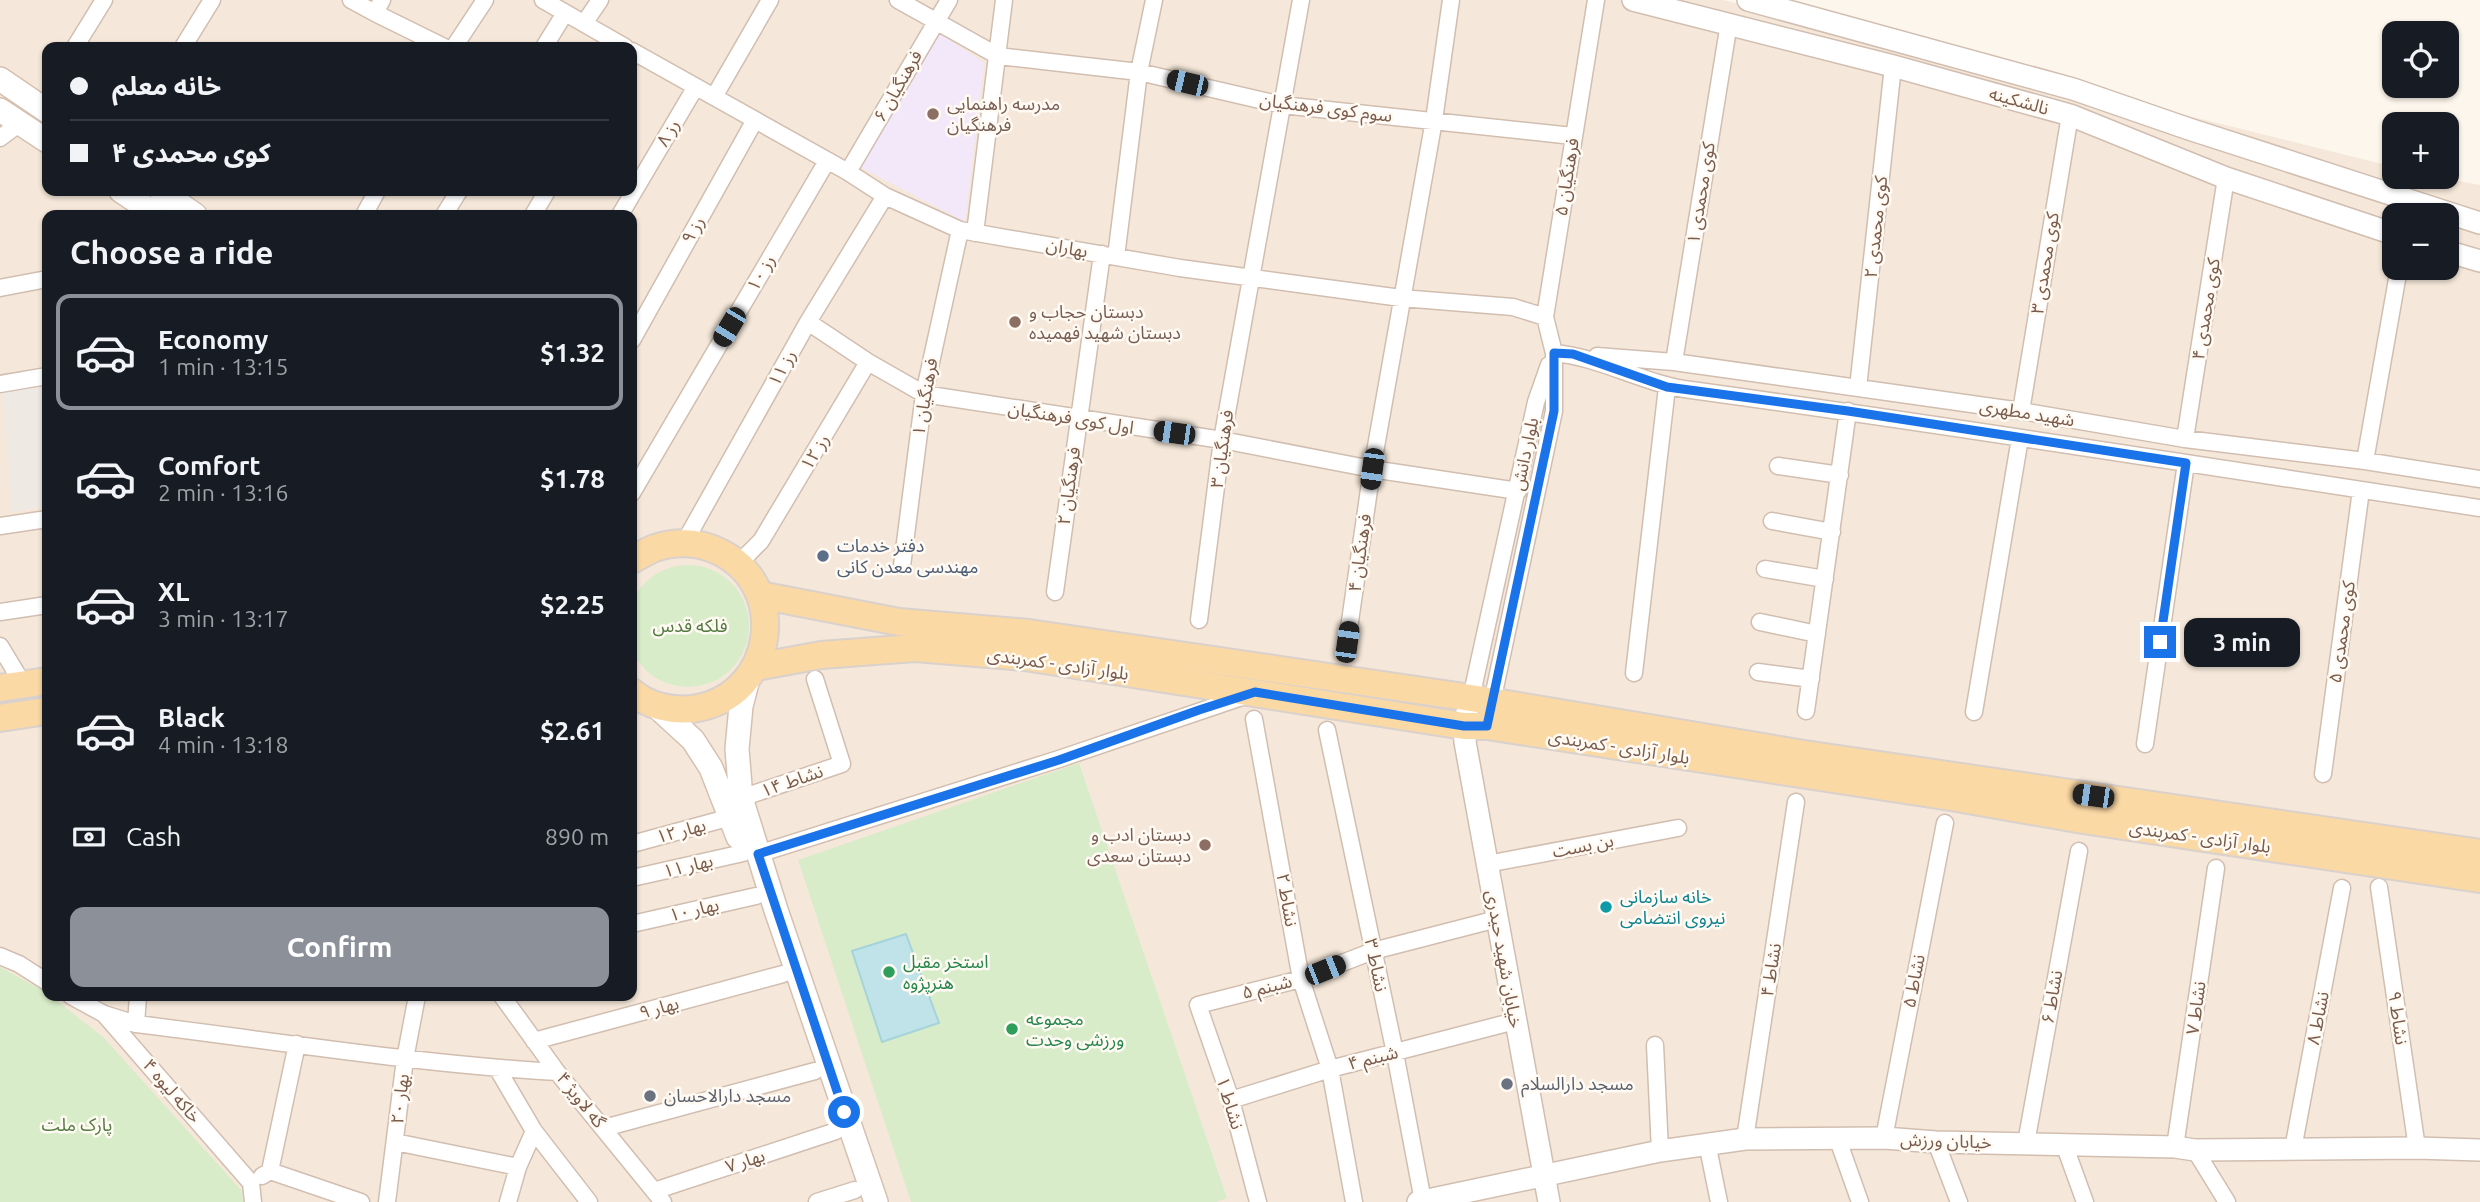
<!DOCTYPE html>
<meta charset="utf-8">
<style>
body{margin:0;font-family:Ubuntu,"Noto Sans Arabic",sans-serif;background:#242831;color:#f1f3f6;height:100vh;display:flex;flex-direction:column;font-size:26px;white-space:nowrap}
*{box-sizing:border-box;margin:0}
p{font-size:23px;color:#9ea1a6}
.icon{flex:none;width:38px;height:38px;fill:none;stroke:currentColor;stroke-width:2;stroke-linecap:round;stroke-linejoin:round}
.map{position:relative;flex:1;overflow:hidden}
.drawer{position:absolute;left:42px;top:210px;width:595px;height:791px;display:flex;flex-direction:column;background:#171b24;border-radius:14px;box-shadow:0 2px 5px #0004}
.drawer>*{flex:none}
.guide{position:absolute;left:42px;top:42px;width:595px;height:154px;border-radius:14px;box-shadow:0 2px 5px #0004;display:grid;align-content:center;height:154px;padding:0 28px;background:#171b24}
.fabs{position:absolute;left:2382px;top:21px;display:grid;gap:14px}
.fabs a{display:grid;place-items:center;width:77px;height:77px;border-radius:14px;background:#171b24;box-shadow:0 2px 5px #0004;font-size:35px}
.end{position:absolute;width:32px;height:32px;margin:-16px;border:9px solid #1a73e8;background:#fff;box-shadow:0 0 0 4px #fff}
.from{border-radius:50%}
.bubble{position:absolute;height:49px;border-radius:14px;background:#171b24;box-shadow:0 2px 5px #0004;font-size:23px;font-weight:700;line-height:49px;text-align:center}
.car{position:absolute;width:21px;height:42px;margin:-21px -10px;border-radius:9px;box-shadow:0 0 5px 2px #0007;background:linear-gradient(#222 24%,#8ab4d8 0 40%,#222 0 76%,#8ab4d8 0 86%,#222 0)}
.guide b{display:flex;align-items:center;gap:24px;height:66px;font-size:26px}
.guide b+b{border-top:2px solid #363941}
.guide i{width:18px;height:18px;background:#f1f3f6}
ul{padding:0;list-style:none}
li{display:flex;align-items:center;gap:21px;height:116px;margin:0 14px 10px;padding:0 14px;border:4px solid transparent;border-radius:14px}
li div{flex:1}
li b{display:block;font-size:26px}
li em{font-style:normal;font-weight:700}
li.current{border-color:#8c9099}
li>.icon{width:63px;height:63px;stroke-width:1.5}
h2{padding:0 28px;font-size:32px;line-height:84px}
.pay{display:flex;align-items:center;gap:18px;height:77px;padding:0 28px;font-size:26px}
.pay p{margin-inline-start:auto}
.button{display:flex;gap:14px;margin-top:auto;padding:14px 28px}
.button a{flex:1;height:80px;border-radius:14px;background:#8c9099;color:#fff;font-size:28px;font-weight:700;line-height:80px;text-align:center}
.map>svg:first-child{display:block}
.residential{fill:#f5e8da;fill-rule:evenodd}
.industrial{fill:#efe9e4}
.education{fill:#f3e8fa}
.green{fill:#d8ecc9}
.water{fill:#bfe3e8;stroke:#a5d3da;stroke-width:2}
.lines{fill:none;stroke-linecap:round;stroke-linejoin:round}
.minor-casing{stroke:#d1beb0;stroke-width:19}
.tertiary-casing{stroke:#d1beb0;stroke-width:24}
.secondary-casing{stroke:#d6c0b0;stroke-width:26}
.primary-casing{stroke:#dad1cd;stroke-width:30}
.minor{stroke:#fff;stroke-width:16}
.tertiary{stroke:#fff;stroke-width:21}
.secondary{stroke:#fff;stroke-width:23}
.primary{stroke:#fbd9a5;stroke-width:26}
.route{stroke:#1a73e8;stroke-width:9}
.education-dot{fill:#8d6e63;stroke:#fffaf3;stroke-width:2.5}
.service-dot{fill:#5c6f8a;stroke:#fffaf3;stroke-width:2.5}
.culture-dot{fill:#0f9aa8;stroke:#fffaf3;stroke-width:2.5}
.leisure-dot{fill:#2e9e5b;stroke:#fffaf3;stroke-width:2.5}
.worship-dot{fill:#6b7280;stroke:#fffaf3;stroke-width:2.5}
.labels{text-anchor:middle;stroke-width:5;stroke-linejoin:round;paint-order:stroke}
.street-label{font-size:18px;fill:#7a5c4d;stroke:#fffaf3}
.education-label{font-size:18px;fill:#785e54;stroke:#fffaf3;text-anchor:start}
.service-label{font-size:18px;fill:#4e5e75;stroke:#fffaf3;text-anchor:start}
.park-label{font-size:18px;fill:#537a41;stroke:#fffaf3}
.culture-label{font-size:18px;fill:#0d838f;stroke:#fffaf3;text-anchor:start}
.leisure-label{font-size:18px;fill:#27864d;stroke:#fffaf3;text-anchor:start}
.worship-label{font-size:18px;fill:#5b616d;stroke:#fffaf3;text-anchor:start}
</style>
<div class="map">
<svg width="2480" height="1202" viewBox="0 0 2480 1202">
<rect width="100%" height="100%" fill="#fdf6ec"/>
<path class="residential" d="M 0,0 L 1723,0 L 2394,167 L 2394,177 L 2437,177 L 2480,185 L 2480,1202 L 0,1202 ZM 47,47 L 632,47 L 632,191 L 47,191 ZM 47,215 L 632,215 L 632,996 L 47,996 ZM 2394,215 L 2446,215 L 2446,268 L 2394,268 Z"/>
<path class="industrial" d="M 47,383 L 47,507 L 12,512 L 3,389 Z"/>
<path class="education" d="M 936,31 L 984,63 L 965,222 L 858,166 Z"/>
<path class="green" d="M627 626a61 61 0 1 1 122 0a61 61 0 1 1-122 0Z
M 1079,763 L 1227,1198 L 1215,1202 L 911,1202 L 798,860 Z
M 0,967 L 47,993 L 47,996 L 51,996 L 103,1037 L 241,1190 L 243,1202 L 0,1202 Z"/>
<path class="water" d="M 906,934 L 939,1023 L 882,1042 L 852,951 Z"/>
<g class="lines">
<defs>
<path id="minor" d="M 351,0 L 375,13
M 382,0 L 375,13 L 444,47
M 543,0 L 625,47
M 898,0 L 998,56 L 1139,72 L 1282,105 L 1573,136
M 585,22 L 600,0
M 75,47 L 104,0
M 183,47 L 212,0
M 454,47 L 485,0
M 544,47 L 565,13
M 632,51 L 848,172 L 885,196 L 960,230 L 1180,268 L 1401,298 L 1513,307 L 1545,317
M 714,97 L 770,0
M 0,138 L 20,123
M 848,172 L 949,0
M 364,215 L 377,191
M 444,215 L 459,191
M 533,215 L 547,191
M 620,215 L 695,88
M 975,233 L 1004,0
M 1116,257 L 1139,72 L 1154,0
M 0,288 L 47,279
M 808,322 L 868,362 L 924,394 L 1222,440 L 1372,469 L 1518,491
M 632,340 L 755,120
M 1554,353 C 1601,357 1643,384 1691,390 C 1954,426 2217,468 2480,508
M 1597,356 L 1674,362 L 2021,411 L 2185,439 L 2365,461 L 2480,479
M 1674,362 L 1729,23
M 0,384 L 47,376
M 1858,388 L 1893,66
M 2021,411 L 2070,115
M 2185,439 L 2226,178
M 2365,461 L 2399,268
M 1778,466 L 1840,475
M 632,493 L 827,161
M 1772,521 L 1832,532
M 0,526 L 47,519
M 684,543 L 808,322 L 885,196
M 738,564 L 761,541 L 868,362
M 902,566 L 924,394 L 960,230
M 1765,569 L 1825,579
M 1055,592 L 1102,254
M 0,612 L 47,605
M 1199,620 L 1222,440 L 1301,0
M 1760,622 L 1817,634
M 1347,642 L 1372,469 L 1434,120 L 1451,0
M 0,646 L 23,684
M 1758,672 L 1811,679
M 1634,673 L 1667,387
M 1471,698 L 1536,402 L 1549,365
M 1492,702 L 1554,411 L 1554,353 L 1545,317 L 1596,0
M 1806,711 L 1848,411
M 1974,712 L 2020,438
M 1254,719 L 1301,979 L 1330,1069 L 1354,1202
M 1327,730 L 1395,1053 L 1423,1201
M 2145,744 L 2186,463
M 2323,774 L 2361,490
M 741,798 L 842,764 L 815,679
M 632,844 L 731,817
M 758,854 L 1059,759 L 1245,696
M 1487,864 L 1678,828
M 632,878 L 743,853
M 2379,887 L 2417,1148
M 632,924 L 756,896
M 0,956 L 19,964 L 47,982
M 71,996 L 104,1014 L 251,1183 L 253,1202
M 502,996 L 557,1072 L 663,1202
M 104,1014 L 136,1024 C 277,1041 416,1064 557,1072
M 136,1024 L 138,996
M 534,1041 L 783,974
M 1655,1045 L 1660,1151
M 497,1068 L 534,1131 L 589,1202
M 1231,1100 L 1330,1069 L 1515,1021
M 604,1128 L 815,1071
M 1884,1138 L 1945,823
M 1745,1139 L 1796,802
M 1838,1140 L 1860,1202
M 395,1142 L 518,1167
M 1936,1142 L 1959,1202
M 1707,1143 L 1719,1202
M 2026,1143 L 2079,851
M 2064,1144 L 2085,1202
M 2175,1147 L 2216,868
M 2293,1149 L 2342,888
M 2195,1150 L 2227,1202
M 270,1171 L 297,1044
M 262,1176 L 270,1171 L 361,1202
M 654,1191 L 836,1131
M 387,1202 L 405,1059 L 417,996
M 508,1202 L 518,1167 L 534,1131
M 817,1202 L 855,1190
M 1258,1202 L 1231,1100 L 1198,1005 L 1301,979 L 1373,951 L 1497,919"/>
<path id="tertiary" d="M 1633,0 L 1893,66 L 2070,115 L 2226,178 L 2394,234
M 1748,0 L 2073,89 L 2189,129 L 2480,223
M 2446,251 L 2480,261
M 1467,712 L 1464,726 L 1465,742 L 1549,1202
M 1418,1202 L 1660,1151 L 1745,1139 L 1884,1138 L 1936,1142 L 2175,1147 L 2195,1150 L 2417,1148 L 2480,1150"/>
<path id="secondary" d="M 0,79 L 47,111
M 0,110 L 47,141
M 121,191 L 157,215
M 161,191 L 195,215
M 748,679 L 741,706 L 737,749 L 741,798 L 776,910 L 876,1202
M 656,706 L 693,740 L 711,768 L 738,837"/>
<path id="primary" d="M 632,560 C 639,556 647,551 655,548 C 674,541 696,542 713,549 C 793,581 777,698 692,709 C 671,711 648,706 632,692
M 760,595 L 899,622 L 1029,633 L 1471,698 L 1804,754 L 2480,853
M 756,667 L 821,655 L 915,648 L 1025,657 L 1464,726 L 1487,726 L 1951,797 L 2083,820 L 2480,879
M 0,688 L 47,681
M 0,718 L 47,711"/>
</defs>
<use href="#minor" class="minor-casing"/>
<use href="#tertiary" class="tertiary-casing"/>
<use href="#secondary" class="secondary-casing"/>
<use href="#primary" class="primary-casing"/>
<use href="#minor" class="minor"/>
<use href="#tertiary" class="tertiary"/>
<use href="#secondary" class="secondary"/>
<use href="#primary" class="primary"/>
</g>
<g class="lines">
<path class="route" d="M 844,1112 L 758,854 L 1059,760 L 1199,710 L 1255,692 L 1464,726 L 1487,726 L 1554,411 L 1554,353 L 1573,354 L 1667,387 L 1848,411 L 2186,463 L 2160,642"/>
</g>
<g class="education-dot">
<circle cx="933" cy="114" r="7"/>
<circle cx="1015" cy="322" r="7"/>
<circle cx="1205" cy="845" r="7"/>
</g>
<circle class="service-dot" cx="823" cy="556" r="7"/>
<circle class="culture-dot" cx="1606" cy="907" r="7"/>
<g class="leisure-dot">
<circle cx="889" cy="972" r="7"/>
<circle cx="1012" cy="1029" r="7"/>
</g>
<g class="worship-dot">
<circle cx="1507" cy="1084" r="7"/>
<circle cx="650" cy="1096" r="7"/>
</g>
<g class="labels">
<g class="street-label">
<text transform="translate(898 86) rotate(-60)" y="6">فرهنگیان ۶</text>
<text transform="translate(2019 101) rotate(16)" y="6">نالشکینه</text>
<text transform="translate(1326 108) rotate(7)" y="6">سوم کوی فرهنگیان</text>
<text transform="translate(668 133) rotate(-60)" y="6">رز ۸</text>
<text transform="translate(1567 177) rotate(-81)" y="6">فرهنگیان ۵</text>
<text transform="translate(1701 193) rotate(-81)" y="6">کوی محمدی ۱</text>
<text transform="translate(1876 227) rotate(-84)" y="6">کوی محمدی ۲</text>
<text transform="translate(693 230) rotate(-61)" y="6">رز ۹</text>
<text transform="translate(1067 248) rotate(10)" y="6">بهاران</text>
<text transform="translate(2045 263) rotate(-81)" y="6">کوی محمدی ۳</text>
<text transform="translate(761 273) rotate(-60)" y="6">رز ۱۰</text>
<text transform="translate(2206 309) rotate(-81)" y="6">کوی محمدی ۴</text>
<text transform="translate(782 368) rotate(-61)" y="6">رز ۱۱</text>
<text transform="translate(925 397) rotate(-80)" y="6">فرهنگیان ۱</text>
<text transform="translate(2027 413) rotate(9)" y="6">شهید مطهری</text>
<text transform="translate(1071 418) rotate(9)" y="6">اول کوی فرهنگیان</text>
<text transform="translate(1222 449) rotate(-82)" y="6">فرهنگیان ۳</text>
<text transform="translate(815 452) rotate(-59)" y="6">رز ۱۲</text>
<text transform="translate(1525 454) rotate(-78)" y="6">بلوار دانش</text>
<text transform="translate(1069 486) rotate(-82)" y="6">فرهنگیان ۲</text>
<text transform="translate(1360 553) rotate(-82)" y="6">فرهنگیان ۴</text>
<text transform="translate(2342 632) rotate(-82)" y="6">کوی محمدی ۵</text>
<text transform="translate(1058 664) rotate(8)" y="6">بلوار آزادی - کمربندی</text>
<text transform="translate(1619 747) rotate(9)" y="6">بلوار آزادی - کمربندی</text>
<text transform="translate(792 781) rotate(-19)" y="6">نشاط ۱۴</text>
<text transform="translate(681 831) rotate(-15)" y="6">بهار ۱۲</text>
<text transform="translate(2200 837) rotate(8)" y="6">بلوار آزادی - کمربندی</text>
<text transform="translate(1583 846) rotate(-11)" y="6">بن بست</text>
<text transform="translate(688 866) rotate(-13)" y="6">بهار ۱۱</text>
<text transform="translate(1287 900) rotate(80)" y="6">نشاط ۲</text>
<text transform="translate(694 910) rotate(-13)" y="6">بهار ۱۰</text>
<text transform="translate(1504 959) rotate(80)" y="6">خیابان شهید حیدری</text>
<text transform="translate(1376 965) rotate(78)" y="6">نشاط ۳</text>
<text transform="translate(1771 970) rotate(-81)" y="6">نشاط ۴</text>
<text transform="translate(1914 981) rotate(-79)" y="6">نشاط ۵</text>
<text transform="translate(1267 987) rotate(-14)" y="6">شبنم ۵</text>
<text transform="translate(2052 997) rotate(-80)" y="6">نشاط ۶</text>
<text transform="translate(659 1008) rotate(-15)" y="6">بهار ۹</text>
<text transform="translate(2196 1008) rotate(-82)" y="6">نشاط ۷</text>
<text transform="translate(2318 1018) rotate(-79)" y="6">نشاط ۸</text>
<text transform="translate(2398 1018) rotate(82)" y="6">نشاط ۹</text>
<text transform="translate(1373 1058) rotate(-14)" y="6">شبنم ۴</text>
<text transform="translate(172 1091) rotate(49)" y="6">خاکه لیوه ۴</text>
<text transform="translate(400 1099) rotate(-83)" y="6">بهار ۲۰</text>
<text transform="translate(581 1100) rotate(51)" y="6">گه لاویژ ۴</text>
<text transform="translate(1230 1103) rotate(73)" y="6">نشاط ۱</text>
<text transform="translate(1946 1141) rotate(2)" y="6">خیابان ورزش</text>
<text transform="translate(745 1161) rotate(-18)" y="6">بهار ۷</text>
</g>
<g class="education-label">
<text x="947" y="110">مدرسه راهنمایی<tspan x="947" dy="21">فرهنگیان</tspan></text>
<text x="1029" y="318">دبستان حجاب و<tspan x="1029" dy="21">دبستان شهید فهمیده</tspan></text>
<text x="1191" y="841" text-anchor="end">دبستان ادب و<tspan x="1191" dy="21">دبستان سعدی</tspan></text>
</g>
<g class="service-label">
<text x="837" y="552">دفتر خدمات<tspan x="837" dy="21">مهندسی معدن کانی</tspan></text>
</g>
<g class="park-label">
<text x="690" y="632">فلکه قدس</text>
<text x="77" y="1131">پارک ملت</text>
</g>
<g class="culture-label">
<text x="1620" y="903">خانه سازمانی<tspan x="1620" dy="21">نیروی انتضامی</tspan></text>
</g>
<g class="leisure-label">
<text x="903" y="968">استخر مقبل<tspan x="903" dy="21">هنرپژوه</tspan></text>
<text x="1026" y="1025">مجموعه<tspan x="1026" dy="21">ورزشی وحدت</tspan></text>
</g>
<g class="worship-label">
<text x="1521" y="1090">مسجد دارالسلام</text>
<text x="664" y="1102">مسجد دارالاحسان</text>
</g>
</g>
</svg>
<div class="fabs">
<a><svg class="icon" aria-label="locate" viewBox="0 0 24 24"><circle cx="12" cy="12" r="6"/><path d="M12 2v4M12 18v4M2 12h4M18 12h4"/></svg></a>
<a>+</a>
<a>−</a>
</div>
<i class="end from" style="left:844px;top:1112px"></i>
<i class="end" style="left:2160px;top:642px"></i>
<div class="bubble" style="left:2184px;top:618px;width:116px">3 min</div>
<i class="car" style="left:1187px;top:83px;rotate:283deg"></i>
<i class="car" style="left:729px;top:327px;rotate:211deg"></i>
<i class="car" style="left:1174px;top:433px;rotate:278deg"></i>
<i class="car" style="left:1372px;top:469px;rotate:188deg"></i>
<i class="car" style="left:1347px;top:642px;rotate:8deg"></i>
<i class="car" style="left:2093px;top:796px;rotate:278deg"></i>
<i class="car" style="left:1325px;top:970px;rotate:68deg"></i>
<div class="guide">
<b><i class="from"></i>خانه معلم</b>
<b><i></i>کوی محمدی ۴</b>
</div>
<section class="drawer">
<h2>Choose a ride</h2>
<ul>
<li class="current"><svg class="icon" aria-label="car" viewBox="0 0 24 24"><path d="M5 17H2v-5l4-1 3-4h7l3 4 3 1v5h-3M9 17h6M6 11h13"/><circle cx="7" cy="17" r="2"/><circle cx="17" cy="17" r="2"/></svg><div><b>Economy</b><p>1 min · 13:15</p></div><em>$1.32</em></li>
<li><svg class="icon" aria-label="car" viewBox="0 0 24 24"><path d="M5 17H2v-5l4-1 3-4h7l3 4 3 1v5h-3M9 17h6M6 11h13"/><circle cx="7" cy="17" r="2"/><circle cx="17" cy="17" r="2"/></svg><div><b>Comfort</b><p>2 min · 13:16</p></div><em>$1.78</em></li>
<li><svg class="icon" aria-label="car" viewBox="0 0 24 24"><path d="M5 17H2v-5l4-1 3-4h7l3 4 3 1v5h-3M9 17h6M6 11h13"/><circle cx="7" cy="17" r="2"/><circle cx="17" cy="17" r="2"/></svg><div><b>XL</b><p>3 min · 13:17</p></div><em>$2.25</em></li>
<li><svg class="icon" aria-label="car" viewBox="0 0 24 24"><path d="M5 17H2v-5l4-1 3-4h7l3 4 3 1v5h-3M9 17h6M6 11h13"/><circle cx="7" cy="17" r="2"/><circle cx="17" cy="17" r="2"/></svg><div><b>Black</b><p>4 min · 13:18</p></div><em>$2.61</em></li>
</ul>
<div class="pay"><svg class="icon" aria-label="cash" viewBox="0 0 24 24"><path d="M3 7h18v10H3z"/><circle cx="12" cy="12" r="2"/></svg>Cash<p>890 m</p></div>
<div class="button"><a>Confirm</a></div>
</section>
</div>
